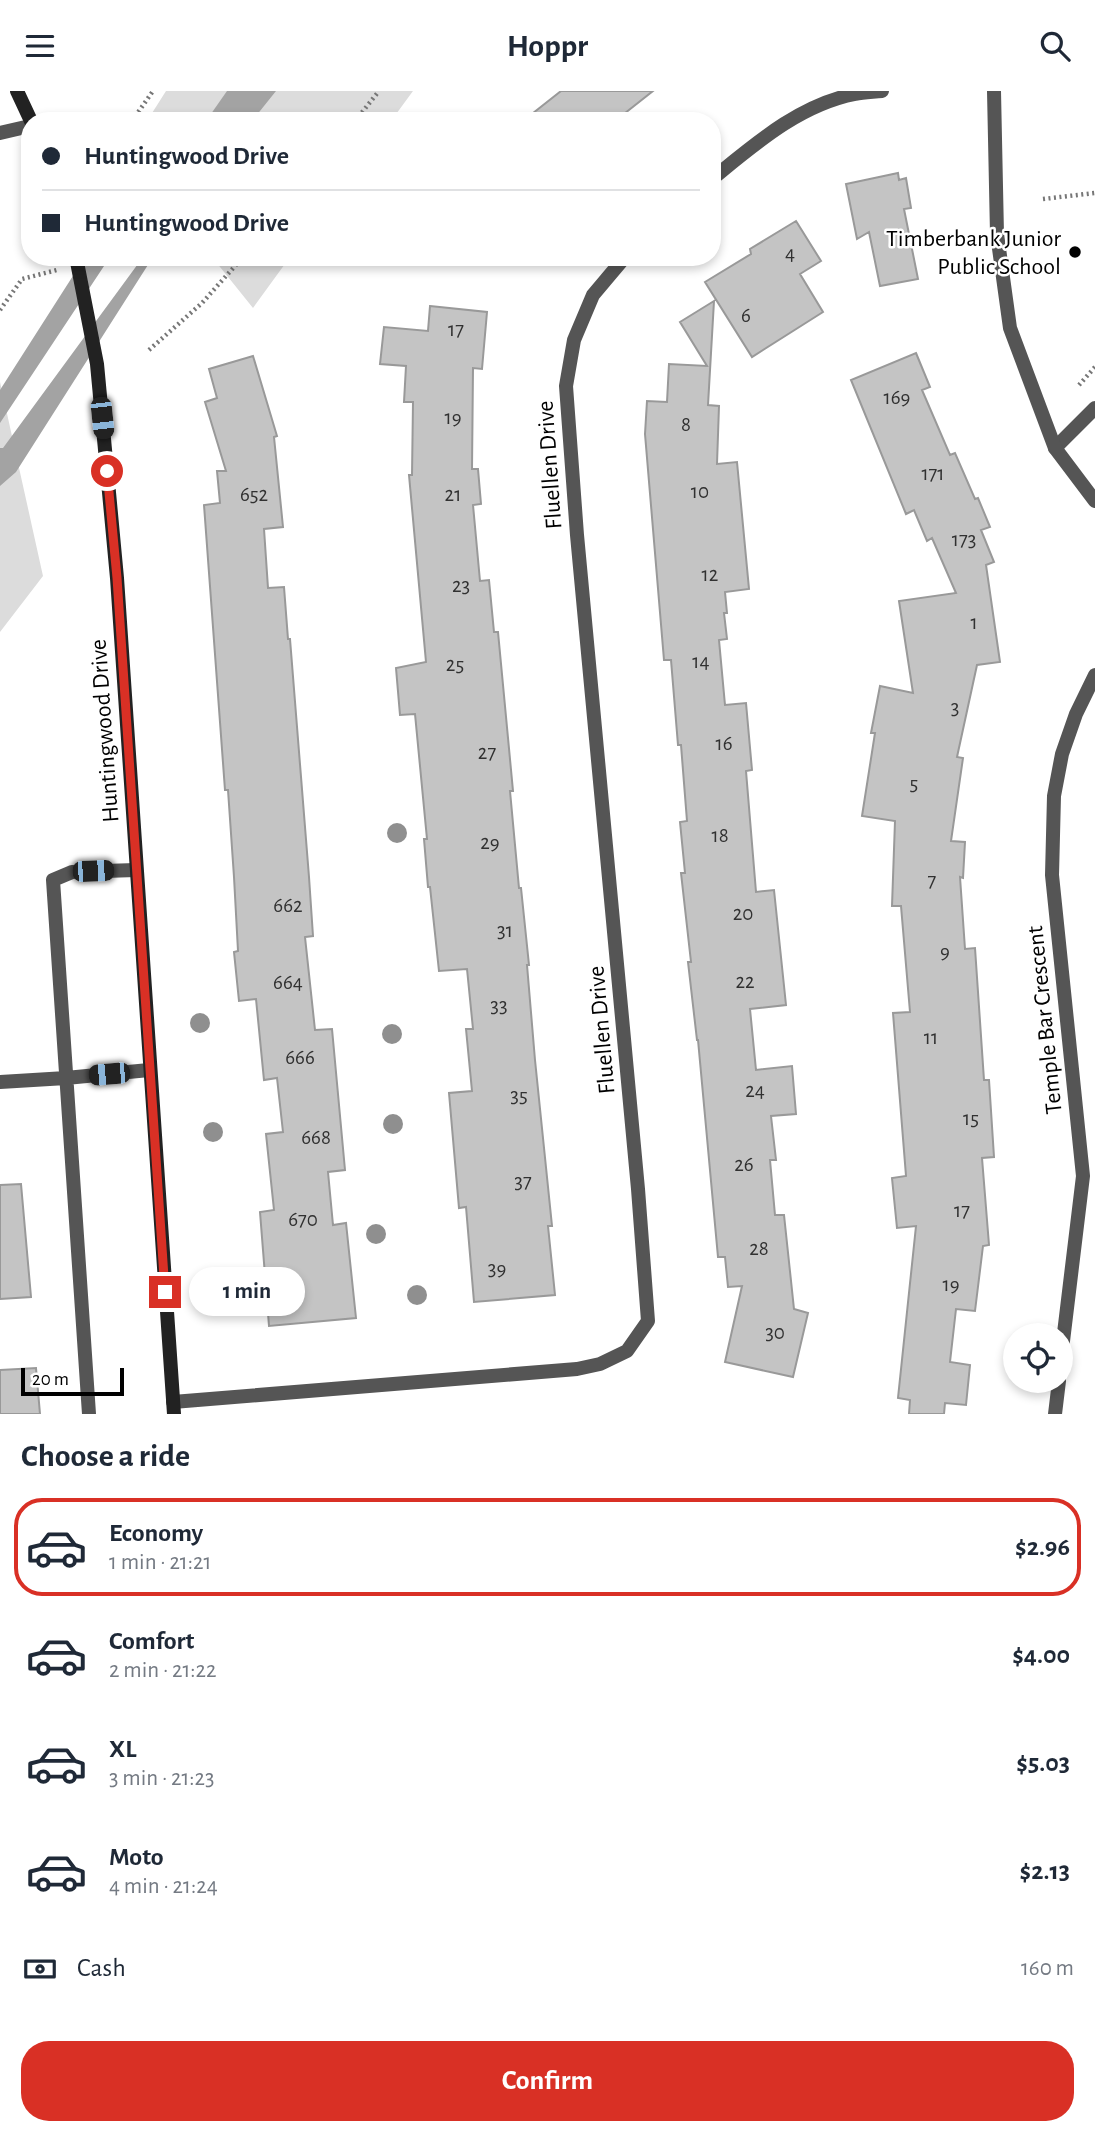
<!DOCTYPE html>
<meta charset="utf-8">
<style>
body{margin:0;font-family:"Alegreya Sans",sans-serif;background:#f6f6f7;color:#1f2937;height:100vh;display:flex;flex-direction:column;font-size:26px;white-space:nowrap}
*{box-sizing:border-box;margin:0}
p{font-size:23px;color:#747a83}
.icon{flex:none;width:38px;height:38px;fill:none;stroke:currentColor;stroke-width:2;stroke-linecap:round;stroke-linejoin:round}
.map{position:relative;height:1323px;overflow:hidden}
.panel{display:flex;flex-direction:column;background:#fff;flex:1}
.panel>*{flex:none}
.hud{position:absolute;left:21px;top:21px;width:700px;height:154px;border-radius:28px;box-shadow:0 4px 10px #0003;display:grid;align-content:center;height:154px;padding:0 21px;background:#fff}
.tools{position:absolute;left:1003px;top:1232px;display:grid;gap:14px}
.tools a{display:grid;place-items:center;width:70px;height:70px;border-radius:50%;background:#fff;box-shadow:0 4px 10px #0003;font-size:35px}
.scale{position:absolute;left:21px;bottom:18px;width:103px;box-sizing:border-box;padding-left:7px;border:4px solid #000;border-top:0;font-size:19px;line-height:24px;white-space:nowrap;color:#000;-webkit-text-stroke:5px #fff;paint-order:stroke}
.end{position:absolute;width:32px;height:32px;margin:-16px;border:9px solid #d93025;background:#fff;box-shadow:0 0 0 4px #fff}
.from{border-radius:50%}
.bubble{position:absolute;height:49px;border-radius:24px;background:#fff;box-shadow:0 4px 10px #0003;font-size:23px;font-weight:700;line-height:49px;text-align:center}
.car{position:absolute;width:21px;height:42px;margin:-21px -10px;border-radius:9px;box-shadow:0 0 5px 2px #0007;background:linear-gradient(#222 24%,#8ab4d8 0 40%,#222 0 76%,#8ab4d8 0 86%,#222 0)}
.hud b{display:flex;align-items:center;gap:24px;height:66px;font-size:26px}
.hud b+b{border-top:2px solid #e0e1e3}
.hud i{width:18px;height:18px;background:#1f2937}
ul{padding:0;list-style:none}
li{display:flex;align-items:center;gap:21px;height:98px;margin:0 14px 10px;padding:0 7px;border:4px solid transparent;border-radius:28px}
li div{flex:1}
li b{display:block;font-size:26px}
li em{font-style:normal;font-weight:700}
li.current{border-color:#d93025}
li>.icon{width:63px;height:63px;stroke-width:1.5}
h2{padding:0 21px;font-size:32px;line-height:84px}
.pay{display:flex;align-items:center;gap:18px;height:77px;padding:0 21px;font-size:26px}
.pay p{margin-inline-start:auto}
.action{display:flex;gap:14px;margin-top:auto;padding:14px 21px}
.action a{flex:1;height:80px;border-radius:28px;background:#d93025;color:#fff;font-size:28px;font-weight:700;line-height:80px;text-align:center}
header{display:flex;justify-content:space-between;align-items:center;height:91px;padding:0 21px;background:#fff;font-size:32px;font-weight:700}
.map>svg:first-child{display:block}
.green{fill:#dcdcdc}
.water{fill:#a3a3a3}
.building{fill:#c4c4c4;stroke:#999;stroke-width:2}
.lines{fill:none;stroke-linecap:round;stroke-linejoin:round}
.path{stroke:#777;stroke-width:4.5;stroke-dasharray:2 3.5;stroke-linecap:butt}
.lane{stroke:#555;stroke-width:14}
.street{stroke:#555;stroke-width:14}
.secondary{stroke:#222;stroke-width:14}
.tree{fill:#8f8f8f}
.route{stroke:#d93025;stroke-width:9}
.poi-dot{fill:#000;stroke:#fff;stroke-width:2.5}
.labels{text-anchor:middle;stroke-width:5;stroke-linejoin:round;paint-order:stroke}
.number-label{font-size:21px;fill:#313131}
.poi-label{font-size:24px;fill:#000;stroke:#fff;text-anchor:end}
.street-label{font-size:24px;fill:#000;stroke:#fff}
</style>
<header><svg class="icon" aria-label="menu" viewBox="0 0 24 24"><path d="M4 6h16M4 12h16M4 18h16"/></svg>Hoppr<svg class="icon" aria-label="search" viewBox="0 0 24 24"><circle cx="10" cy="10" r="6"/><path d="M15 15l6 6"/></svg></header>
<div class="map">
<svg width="1095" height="1323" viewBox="0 0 1095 1323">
<rect width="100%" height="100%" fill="#fff"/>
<path class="green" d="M 166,0 L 413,0 L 391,30 L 147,30 Z
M 212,166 L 290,166 L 253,217 Z
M 0,291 L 43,485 L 0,541 Z"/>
<path class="water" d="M 227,0 L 276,0 L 252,30 L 206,30 Z
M 85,166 L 110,166 L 0,332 L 0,299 Z
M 143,166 L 153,166 L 16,381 L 0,395 L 0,357 L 3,357 Z"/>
<path class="building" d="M 561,0 L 653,0 L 615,30 L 523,30 Z
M 898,82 L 899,89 L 906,87 L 911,117 L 904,118 L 918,188 L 880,195 L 869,141 L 857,148 L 846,93 Z
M 796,130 L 821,170 L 800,183 L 823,221 L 752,266 L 705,191 L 751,163 L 750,158 Z
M 714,210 L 708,314 L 719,315 L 717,373 L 737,371 L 749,498 L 725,501 L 727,522 L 724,522 L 727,548 L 719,549 L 725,614 L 746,612 L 752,679 L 746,680 L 756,801 L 774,799 L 786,914 L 750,918 L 756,979 L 792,975 L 796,1023 L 771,1025 L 776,1069 L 770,1069 L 775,1124 L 784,1124 L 794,1218 L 808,1222 L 793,1286 L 725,1271 L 742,1195 L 728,1196 L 725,1166 L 718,1166 L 698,949 L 697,949 L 688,871 L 691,871 L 681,782 L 685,782 L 680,731 L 687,730 L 681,654 L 678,654 L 671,569 L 664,569 L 645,343 L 647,310 L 667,311 L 669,273 L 707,275 L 680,231 Z
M 430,215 L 487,221 L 482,278 L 473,277 L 472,378 L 478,378 L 481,413 L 473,414 L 480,490 L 489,489 L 494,541 L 498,541 L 513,700 L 510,700 L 519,797 L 521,797 L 529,874 L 527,874 L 535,969 L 552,1135 L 548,1135 L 555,1204 L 474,1211 L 466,1116 L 459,1117 L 449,1002 L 472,1000 L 466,938 L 473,938 L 467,878 L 439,880 L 430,796 L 428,796 L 424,748 L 427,748 L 415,623 L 400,624 L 396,577 L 426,571 L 409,384 L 412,384 L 413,311 L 404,311 L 406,275 L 380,273 L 384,236 L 428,240 Z
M 916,262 L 930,296 L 922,299 L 950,364 L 955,362 L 975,408 L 978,407 L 990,436 L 981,439 L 994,471 L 986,474 L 1000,571 L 977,574 L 957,666 L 963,667 L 951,750 L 965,751 L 963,787 L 960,786 L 965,858 L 975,857 L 984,989 L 989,989 L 994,1066 L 982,1067 L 989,1154 L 983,1155 L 975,1220 L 956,1218 L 950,1271 L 970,1274 L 966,1314 L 945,1312 L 944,1323 L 909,1323 L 910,1309 L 898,1307 L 916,1135 L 897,1137 L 892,1087 L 906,1085 L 893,922 L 910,921 L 901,815 L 892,815 L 895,730 L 862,725 L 875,642 L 871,642 L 880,595 L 913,602 L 899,510 L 956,502 L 932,447 L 927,450 L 914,419 L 906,423 L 851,289 Z
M 253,265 L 277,345 L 274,346 L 283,436 L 264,438 L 268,497 L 284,496 L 288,548 L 290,548 L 309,786 L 313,845 L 305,846 L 315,939 L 332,938 L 345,1079 L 328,1081 L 333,1134 L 346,1132 L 356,1227 L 269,1235 L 260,1121 L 274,1119 L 266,1043 L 283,1041 L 277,987 L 264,989 L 256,908 L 239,910 L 234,861 L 238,860 L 234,786 L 228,699 L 225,699 L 204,414 L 220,412 L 217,380 L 226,380 L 205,311 L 217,307 L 209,278 Z
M 21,1093 L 31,1206 L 0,1208 L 0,1094 Z
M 36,1277 L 40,1323 L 0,1323 L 0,1279 Z"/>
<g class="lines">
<path class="path" d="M 132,30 L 153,0
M 355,30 L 379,0
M 1043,108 L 1095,102
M 0,219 L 22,188 L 57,179
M 149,259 L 202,212 L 243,166
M 1079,294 L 1095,276"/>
<path class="lane" d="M 1055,357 L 1095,317
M 0,991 L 66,987 L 149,979
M 89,1323 L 53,789 L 72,781 L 136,779"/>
<path class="street" d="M 994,0 L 997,143 L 1010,237 L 1055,357 L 1095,410
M 0,42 L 30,35
M 712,88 C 755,53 799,14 855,3 C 863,1 873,1 882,0
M 1060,1275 L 1083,1085 L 1052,784 L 1054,705 L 1062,663 L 1076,623 L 1095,584
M 173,1311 L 577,1278 L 600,1273 L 627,1260 L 648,1230 L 638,1098 L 577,444 L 566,295 L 574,249 L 593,204 L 625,166
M 1055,1323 L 1059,1290"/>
<path class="secondary" d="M 17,0 L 31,30
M 76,166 L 97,273 L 117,487 L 174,1323"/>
</g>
<g class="tree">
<circle cx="397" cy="742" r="10"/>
<circle cx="200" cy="932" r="10"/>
<circle cx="392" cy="943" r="10"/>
<circle cx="393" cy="1033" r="10"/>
<circle cx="213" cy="1041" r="10"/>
<circle cx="376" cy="1143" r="10"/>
<circle cx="417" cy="1204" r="10"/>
</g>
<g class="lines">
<path class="route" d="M 107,380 L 117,487 L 165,1201"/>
</g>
<circle class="poi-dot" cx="1075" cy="161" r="7"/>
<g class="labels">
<g class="number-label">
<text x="790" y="169">4</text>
<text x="746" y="231">6</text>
<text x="456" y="245">17</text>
<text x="897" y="313">169</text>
<text x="453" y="333">19</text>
<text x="686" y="340">8</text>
<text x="933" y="389">171</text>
<text x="700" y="407">10</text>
<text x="254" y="410">652</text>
<text x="453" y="410">21</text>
<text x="964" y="455">173</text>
<text x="710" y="490">12</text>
<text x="461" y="501">23</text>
<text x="974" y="538">1</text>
<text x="701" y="577">14</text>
<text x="455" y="580">25</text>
<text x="955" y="623">3</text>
<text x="724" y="659">16</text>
<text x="487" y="668">27</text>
<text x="914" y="699">5</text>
<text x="720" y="751">18</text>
<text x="490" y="758">29</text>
<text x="932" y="796">7</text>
<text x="288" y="821">662</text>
<text x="743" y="829">20</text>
<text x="505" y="846">31</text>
<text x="945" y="867">9</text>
<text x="745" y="897">22</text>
<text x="288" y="898">664</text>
<text x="499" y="921">33</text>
<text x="931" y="953">11</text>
<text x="300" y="973">666</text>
<text x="755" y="1006">24</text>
<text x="519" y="1011">35</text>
<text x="971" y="1034">15</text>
<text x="316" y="1053">668</text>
<text x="744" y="1080">26</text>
<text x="523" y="1097">37</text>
<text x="962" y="1126">17</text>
<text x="303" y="1135">670</text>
<text x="759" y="1164">28</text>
<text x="497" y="1184">39</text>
<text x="951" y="1200">19</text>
<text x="775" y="1248">30</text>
</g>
<g class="poi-label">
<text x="1061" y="155">Timberbank Junior<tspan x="1061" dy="28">Public School</tspan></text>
</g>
<g class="street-label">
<text transform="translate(549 374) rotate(-94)" y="8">Fluellen Drive</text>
<text transform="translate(104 640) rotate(-94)" y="8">Huntingwood Drive</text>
<text transform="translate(1044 929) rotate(-96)" y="8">Temple Bar Crescent</text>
<text transform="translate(601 939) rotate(-95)" y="8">Fluellen Drive</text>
</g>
</g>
</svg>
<div class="tools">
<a><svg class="icon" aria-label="locate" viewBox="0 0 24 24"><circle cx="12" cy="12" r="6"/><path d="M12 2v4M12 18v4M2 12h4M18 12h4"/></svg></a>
</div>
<div class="scale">20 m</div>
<i class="end from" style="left:107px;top:380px"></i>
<i class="end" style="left:165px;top:1201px"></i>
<div class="bubble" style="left:189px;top:1176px;width:116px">1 min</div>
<i class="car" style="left:102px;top:327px;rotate:174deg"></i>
<i class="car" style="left:93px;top:780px;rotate:88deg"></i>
<i class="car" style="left:109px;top:983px;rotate:265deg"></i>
<div class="hud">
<b><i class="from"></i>Huntingwood Drive</b>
<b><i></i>Huntingwood Drive</b>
</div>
</div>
<section class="panel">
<h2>Choose a ride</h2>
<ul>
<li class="current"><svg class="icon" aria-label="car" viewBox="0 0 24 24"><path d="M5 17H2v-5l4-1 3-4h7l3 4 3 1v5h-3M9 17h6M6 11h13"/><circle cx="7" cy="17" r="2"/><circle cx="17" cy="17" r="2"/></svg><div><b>Economy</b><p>1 min · 21:21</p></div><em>$2.96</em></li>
<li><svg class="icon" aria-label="car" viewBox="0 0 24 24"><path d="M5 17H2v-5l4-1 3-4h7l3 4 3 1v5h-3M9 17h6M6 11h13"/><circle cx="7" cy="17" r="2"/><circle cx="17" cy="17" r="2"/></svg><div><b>Comfort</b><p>2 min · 21:22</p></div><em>$4.00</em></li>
<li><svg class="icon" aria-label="car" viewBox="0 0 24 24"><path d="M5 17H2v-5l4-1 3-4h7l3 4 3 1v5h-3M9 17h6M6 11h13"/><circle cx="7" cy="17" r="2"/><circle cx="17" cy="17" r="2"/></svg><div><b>XL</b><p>3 min · 21:23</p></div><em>$5.03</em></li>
<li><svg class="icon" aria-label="car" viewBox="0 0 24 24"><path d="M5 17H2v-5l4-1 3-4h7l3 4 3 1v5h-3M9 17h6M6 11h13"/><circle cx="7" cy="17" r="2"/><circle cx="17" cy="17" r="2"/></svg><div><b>Moto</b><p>4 min · 21:24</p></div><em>$2.13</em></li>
</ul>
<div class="pay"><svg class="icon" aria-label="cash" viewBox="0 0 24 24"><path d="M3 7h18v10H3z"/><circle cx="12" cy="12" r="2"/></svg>Cash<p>160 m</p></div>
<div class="action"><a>Confirm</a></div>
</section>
